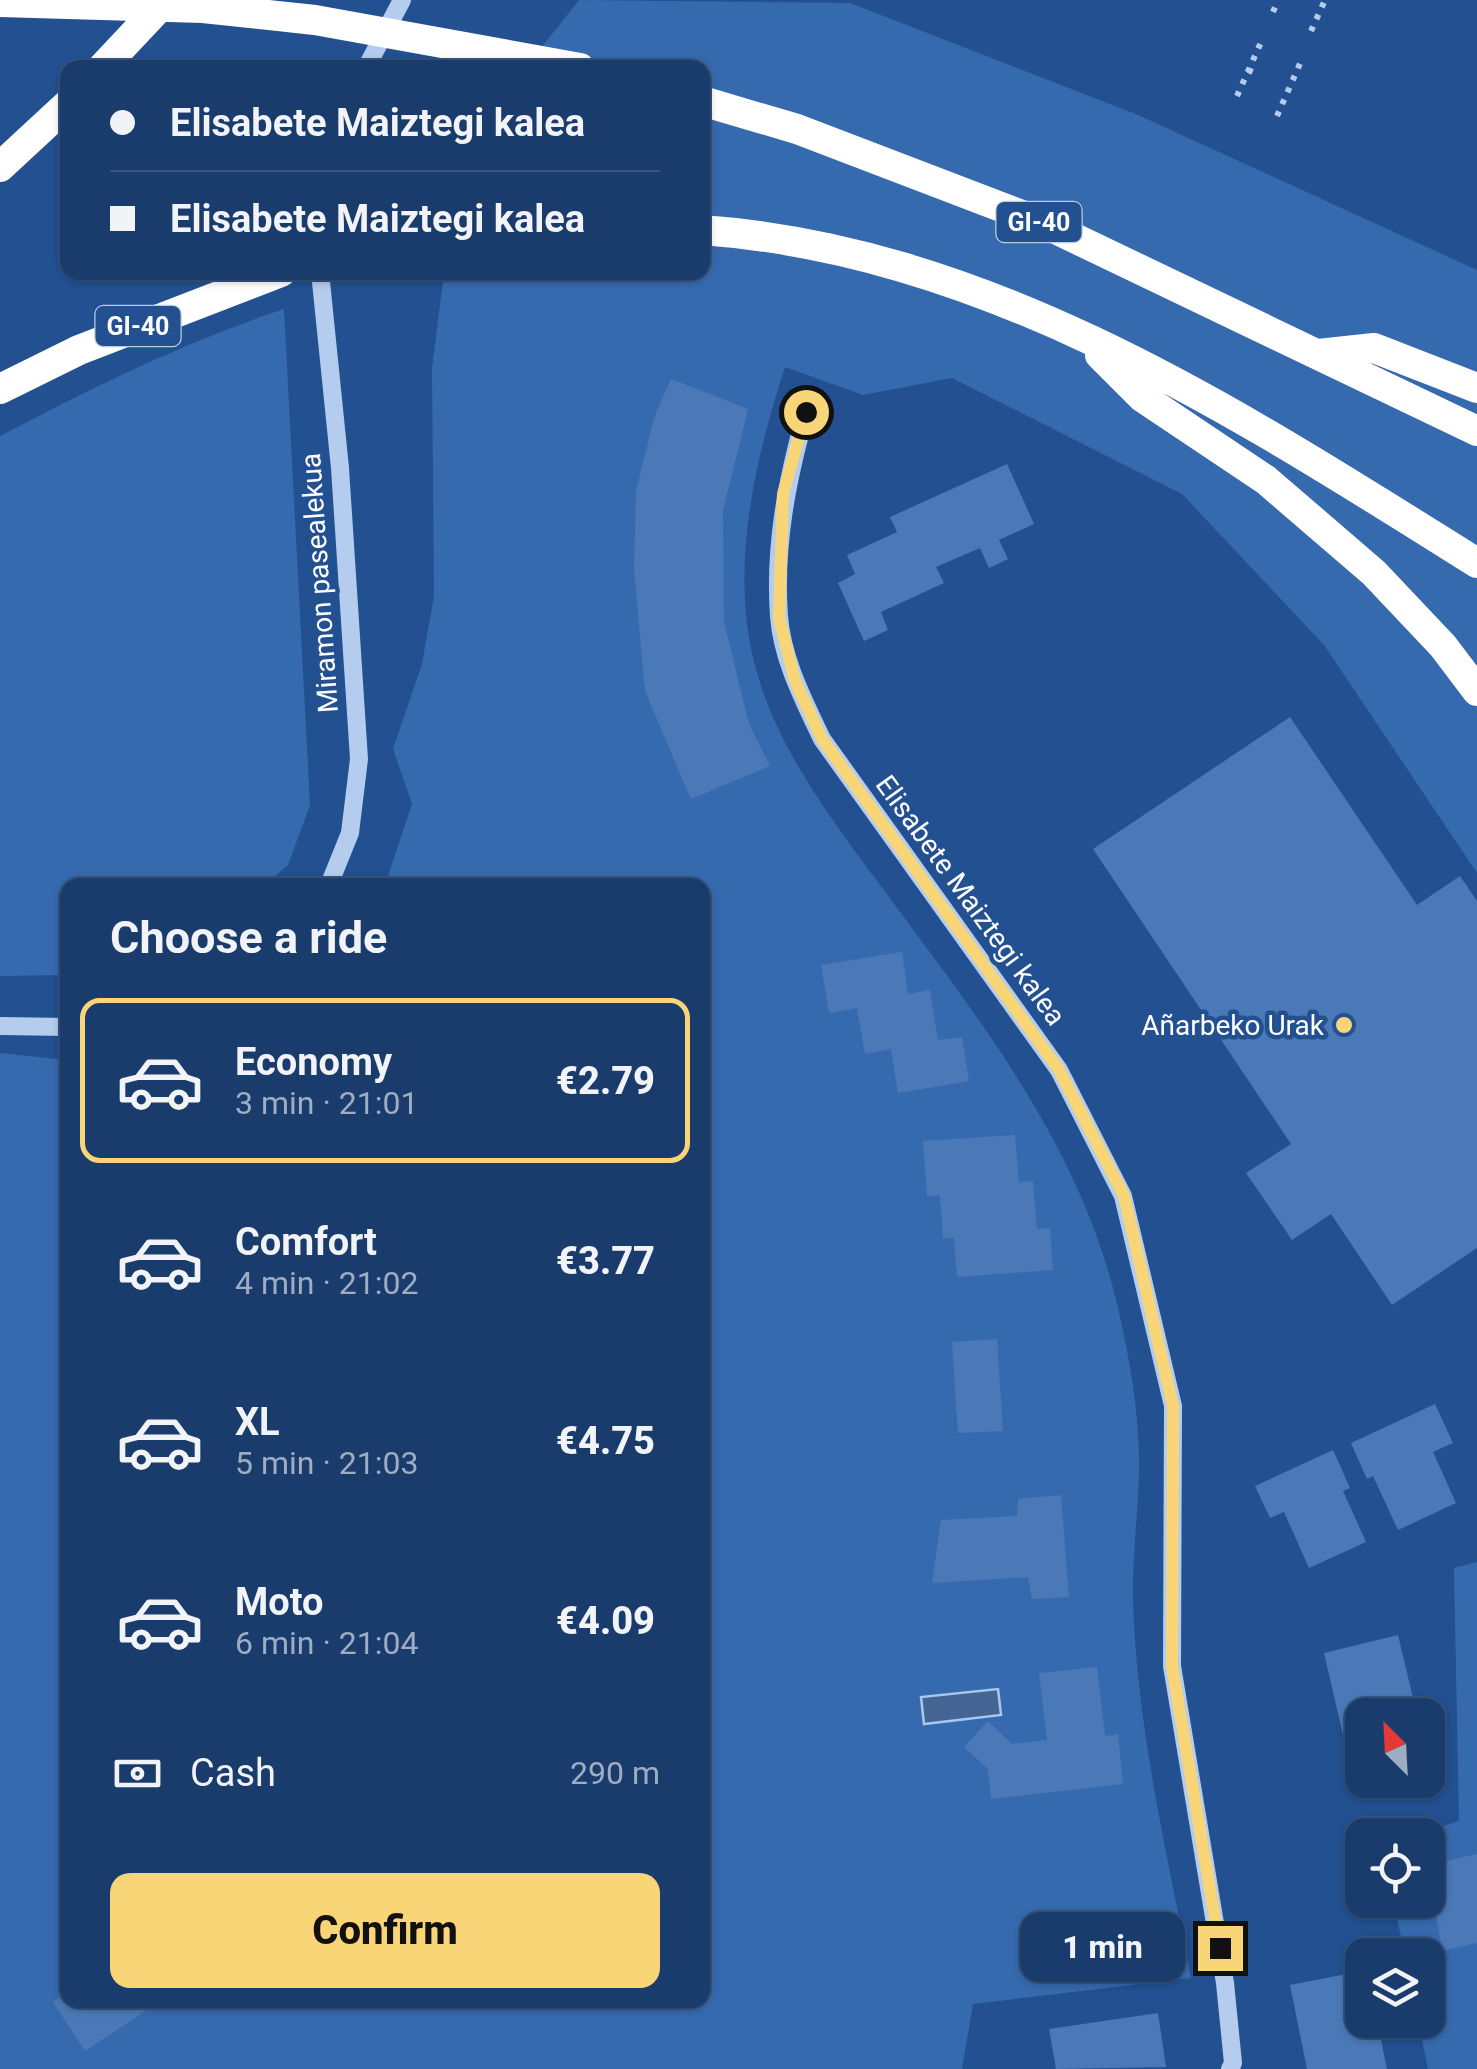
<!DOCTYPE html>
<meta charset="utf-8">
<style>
body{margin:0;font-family:Roboto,sans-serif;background:#274775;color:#f1f3f6;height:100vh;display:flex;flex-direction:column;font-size:38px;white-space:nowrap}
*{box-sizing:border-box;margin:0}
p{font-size:32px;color:#9fadc2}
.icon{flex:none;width:55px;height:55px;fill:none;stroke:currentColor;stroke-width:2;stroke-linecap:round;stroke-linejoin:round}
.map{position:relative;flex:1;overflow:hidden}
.panel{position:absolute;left:60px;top:878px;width:650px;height:1130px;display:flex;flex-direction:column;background:#1a3c6d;border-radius:20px;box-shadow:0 2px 8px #0004,0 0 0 2px #385680}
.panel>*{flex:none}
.banner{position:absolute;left:60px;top:60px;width:650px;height:220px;border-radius:20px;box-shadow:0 2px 8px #0004,0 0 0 2px #385680;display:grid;align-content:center;height:220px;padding:0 50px;background:#1a3c6d}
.needle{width:65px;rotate:336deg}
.fabs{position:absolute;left:1345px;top:1698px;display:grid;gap:20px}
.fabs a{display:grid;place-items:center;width:100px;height:100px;border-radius:20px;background:#1a3c6d;box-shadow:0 2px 8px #0004,0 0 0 2px #385680;font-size:50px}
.end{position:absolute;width:45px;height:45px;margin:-22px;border:12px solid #f8d677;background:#111;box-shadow:0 0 0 5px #111}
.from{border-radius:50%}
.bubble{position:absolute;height:70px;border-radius:20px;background:#1a3c6d;box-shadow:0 2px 8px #0004,0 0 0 2px #385680;font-size:32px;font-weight:800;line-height:70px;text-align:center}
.banner b{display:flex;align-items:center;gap:35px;height:95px;font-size:38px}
.banner b+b{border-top:2px solid #385680}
.banner i{width:25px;height:25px;background:#f1f3f6}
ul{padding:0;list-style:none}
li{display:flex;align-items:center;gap:30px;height:165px;margin:0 20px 15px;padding:0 30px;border:5px solid transparent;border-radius:20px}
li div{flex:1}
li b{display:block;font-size:38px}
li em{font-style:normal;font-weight:800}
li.active{border-color:#f8d677}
li>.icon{width:90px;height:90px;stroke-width:1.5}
h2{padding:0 50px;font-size:45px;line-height:120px}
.pay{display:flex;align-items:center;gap:25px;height:110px;padding:0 50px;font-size:38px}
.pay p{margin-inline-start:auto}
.action{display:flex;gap:20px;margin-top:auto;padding:20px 50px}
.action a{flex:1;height:115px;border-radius:20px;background:#f8d677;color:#111;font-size:40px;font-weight:800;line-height:115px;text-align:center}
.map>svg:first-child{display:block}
.green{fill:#366aae}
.water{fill:#446493;stroke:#a8c7ee;stroke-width:2.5}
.building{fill:#4b79b8}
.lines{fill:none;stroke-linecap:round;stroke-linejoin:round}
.path{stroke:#b4cced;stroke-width:6;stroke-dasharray:5 8;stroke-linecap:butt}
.minor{stroke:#b4cced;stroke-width:18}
.highway{stroke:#fff;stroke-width:30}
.highway-bridge{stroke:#fff;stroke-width:30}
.route{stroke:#f8d677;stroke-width:12}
.poi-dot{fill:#f8d677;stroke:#225091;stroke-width:4}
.labels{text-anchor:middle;stroke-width:9;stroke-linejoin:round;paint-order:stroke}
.shield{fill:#225091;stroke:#bdcade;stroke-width:2.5}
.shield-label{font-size:25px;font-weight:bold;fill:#fff}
.street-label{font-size:28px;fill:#fff;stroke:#225091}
.poi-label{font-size:28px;fill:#fff;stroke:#225091;text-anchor:end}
</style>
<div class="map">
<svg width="1477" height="2069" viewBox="0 0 1477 2069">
<rect width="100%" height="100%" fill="#225091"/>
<path class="green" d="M 579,0 L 850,3 L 1138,115 L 1477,270 L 1477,873 L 1324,645 L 1182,494 L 952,378 L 863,395 L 785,367 C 754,463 728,573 757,673 C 781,755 833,821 883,889 C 979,1019 1081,1146 1118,1308 C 1130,1360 1140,1418 1139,1471 C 1138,1515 1132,1558 1133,1601 C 1137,1729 1167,1853 1191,1978 L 973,2004 L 962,2069 L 0,2069 L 0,1053 L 67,1060 L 68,2000 L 702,2000 L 702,885 L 385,885 L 412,804 L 393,749 L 422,664 L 434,596 L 432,368 L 444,273 L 702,272 L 702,68 L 526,67 Z
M 284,309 L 310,805 L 288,865 L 265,885 L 68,885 L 67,975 L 0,976 L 0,436 C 93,387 184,342 284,309 Z
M 1477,1562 L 1477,2069 L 1428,2069 L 1418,2020 L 1428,2020 L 1428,1955 L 1405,1955 L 1393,1900 L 1428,1900 L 1428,1835 L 1414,1835 L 1459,1821 L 1454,1568 Z"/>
<path class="water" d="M 998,1689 L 1001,1715 L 924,1724 L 921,1697 Z"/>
<path class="building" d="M 671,379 L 748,409 L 723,510 L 724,622 L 749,724 L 770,766 L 691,799 L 645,691 L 634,569 L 636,491 L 654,418 Z
M 1007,464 L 1034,524 L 999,540 L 1008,559 L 989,568 L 980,548 L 936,567 L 944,583 L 881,612 L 888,630 L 864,641 L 838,583 L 855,574 L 847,555 L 897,532 L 890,517 Z
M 1290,717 L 1417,905 L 1460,876 L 1477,901 L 1477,1248 L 1392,1305 L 1331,1214 L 1292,1240 L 1246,1173 L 1291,1144 L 1093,849 Z
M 902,952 L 908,994 L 930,990 L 938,1040 L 962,1037 L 969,1081 L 898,1093 L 891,1049 L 865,1054 L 857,1008 L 829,1013 L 821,965 Z
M 1015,1135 L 1019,1182 L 1033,1181 L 1037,1229 L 1050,1228 L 1053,1270 L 957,1277 L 954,1238 L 943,1238 L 940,1195 L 927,1196 L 923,1141 Z
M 997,1339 L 1003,1431 L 958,1433 L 952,1342 Z
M 1435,1404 L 1453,1443 L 1433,1452 L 1456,1503 L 1398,1530 L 1373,1476 L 1367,1479 L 1351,1443 Z
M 1333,1450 L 1350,1488 L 1343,1491 L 1366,1542 L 1309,1568 L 1284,1512 L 1270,1518 L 1255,1486 Z
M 1061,1495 L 1069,1597 L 1032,1599 L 1028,1577 L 932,1583 L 941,1520 L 1017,1516 L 1018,1499 Z
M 1398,1635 L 1417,1715 L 1362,1715 L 1362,1780 L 1413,1781 L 1357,1795 L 1324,1653 Z
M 1097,1667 L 1105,1736 L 1118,1734 L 1123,1784 L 991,1799 L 988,1769 L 964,1747 L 988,1721 L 1012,1744 L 1047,1740 L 1039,1673 Z
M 1477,1854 L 1477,1943 L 1442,1951 L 1428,1865 Z
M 1362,1971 L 1362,2020 L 1377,2020 L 1387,2069 L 1307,2069 L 1290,1985 Z
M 68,1992 L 68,2000 L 162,2000 L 85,2051 L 53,2002 Z
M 1158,2013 L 1166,2067 L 1056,2069 L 1049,2029 Z"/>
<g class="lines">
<path class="path" d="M 1273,12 L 1278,0
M 1311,31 L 1325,0
M 1248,70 L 1260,75
M 1237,96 L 1262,40
M 1277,116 L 1302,59"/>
<path class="minor" d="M 366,68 L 402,0
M 320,272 L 340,468 L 359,759 L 350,833 L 329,885
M 806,412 C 787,480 774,545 779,616 C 782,659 804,701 822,739 L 1059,1070 L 1123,1196 L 1173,1406 L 1172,1666 L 1225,1983 L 1233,2063 L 1230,2069
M 0,1026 L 68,1027"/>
<path class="highway" d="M 102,68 L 166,0
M 702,101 L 797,129 L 1043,223 L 1477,431
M 0,167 L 68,104
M 702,230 C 991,251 1239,414 1477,563
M 1318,354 L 1374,348 L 1477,388
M 1100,355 L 1142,397 L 1266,480 L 1374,573 L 1443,646 L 1477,691
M 0,389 L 79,350 L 281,272"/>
<path class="highway-bridge" d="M 0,2 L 203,8 L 315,20 L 580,68"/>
</g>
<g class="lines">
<path class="route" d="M 806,412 L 783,494 L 779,618 L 795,681 L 822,739 L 1059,1070 L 1124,1196 L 1173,1406 L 1172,1666 L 1220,1948"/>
</g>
<circle class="poi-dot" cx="1344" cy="1025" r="10"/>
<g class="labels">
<g class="shield">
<rect x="996.5" y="202" width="85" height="40" rx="8"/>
<rect x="95.5" y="306" width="85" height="40" rx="8"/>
</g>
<g class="shield-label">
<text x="1039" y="231">GI-40</text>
<text x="138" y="335">GI-40</text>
</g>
<g class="street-label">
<text transform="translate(319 583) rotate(-94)" y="10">Miramon pasealekua</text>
<text transform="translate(971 900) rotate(54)" y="10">Elisabete Maiztegi kalea</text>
</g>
<g class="poi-label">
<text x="1324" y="1035">Añarbeko Urak</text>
</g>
</g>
</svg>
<div class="fabs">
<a><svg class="needle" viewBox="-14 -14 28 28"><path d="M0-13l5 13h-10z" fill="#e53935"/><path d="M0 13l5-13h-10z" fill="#9fadc2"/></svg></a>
<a><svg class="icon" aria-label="locate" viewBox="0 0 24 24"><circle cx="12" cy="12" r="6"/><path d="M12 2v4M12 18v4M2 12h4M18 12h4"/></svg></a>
<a><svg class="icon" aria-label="layers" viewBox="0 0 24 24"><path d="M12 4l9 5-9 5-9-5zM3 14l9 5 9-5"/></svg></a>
</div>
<i class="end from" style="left:806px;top:412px"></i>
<i class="end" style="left:1220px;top:1948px"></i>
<div class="bubble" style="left:1020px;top:1912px;width:165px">1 min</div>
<div class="banner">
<b><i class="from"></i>Elisabete Maiztegi kalea</b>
<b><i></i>Elisabete Maiztegi kalea</b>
</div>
<section class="panel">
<h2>Choose a ride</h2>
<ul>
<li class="active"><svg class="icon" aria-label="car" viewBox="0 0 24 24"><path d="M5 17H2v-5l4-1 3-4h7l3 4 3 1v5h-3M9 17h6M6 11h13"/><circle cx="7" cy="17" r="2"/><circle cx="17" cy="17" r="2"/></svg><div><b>Economy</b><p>3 min · 21:01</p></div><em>€2.79</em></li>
<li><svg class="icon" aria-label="car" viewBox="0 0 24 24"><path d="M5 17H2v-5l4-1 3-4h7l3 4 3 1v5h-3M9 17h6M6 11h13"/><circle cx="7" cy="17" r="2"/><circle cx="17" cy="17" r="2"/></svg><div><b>Comfort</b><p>4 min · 21:02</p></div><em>€3.77</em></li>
<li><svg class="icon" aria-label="car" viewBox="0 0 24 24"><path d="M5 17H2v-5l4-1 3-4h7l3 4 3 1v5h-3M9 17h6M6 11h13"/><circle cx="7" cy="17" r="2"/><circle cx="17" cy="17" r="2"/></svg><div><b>XL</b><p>5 min · 21:03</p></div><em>€4.75</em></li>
<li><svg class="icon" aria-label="car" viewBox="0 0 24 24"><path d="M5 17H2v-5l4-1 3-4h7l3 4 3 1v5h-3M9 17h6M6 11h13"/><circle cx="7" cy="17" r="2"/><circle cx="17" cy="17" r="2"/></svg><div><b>Moto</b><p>6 min · 21:04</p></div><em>€4.09</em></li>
</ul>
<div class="pay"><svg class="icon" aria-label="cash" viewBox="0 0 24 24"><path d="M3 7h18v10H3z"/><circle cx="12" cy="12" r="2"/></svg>Cash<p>290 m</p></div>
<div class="action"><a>Confirm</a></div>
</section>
</div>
